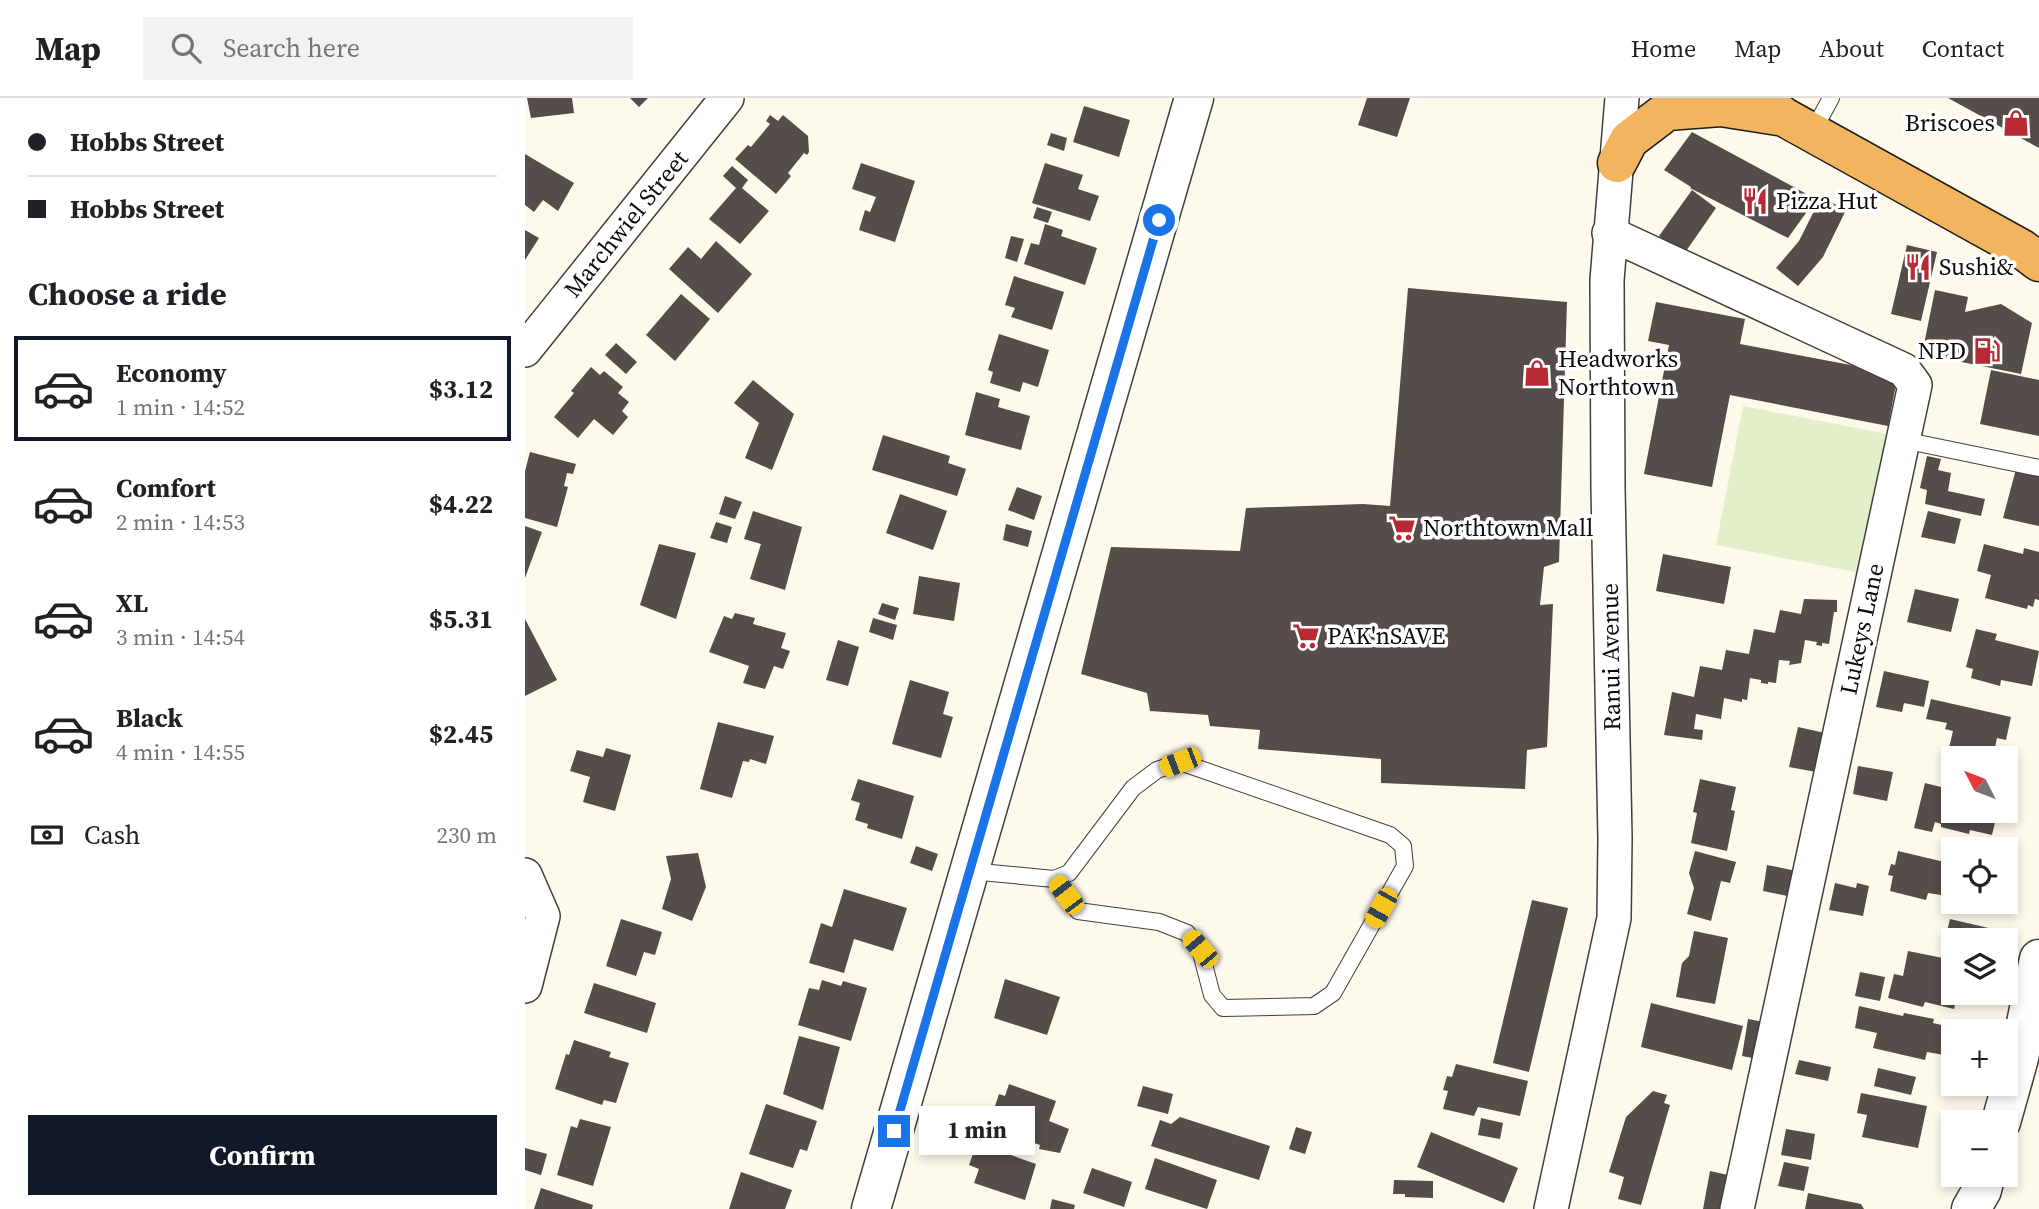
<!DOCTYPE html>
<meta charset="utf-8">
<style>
body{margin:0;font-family:"Source Serif 4",serif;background:#f2f2f2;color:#202124;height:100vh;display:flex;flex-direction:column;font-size:26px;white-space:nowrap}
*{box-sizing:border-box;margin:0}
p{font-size:23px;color:#757577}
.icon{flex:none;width:38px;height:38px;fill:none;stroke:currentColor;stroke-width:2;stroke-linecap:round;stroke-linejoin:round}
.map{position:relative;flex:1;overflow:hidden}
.panel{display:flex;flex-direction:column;background:#fff;width:525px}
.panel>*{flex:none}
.banner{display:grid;align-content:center;height:154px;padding:0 28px;background:#fff}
.needle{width:46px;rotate:312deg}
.controls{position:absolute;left:1416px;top:648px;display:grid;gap:14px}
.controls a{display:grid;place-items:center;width:77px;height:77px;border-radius:0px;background:#fff;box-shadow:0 4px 10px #0003;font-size:35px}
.end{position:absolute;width:32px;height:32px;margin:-16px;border:9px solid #1a73e8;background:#fff;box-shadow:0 0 0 4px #fff}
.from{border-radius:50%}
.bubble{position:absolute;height:49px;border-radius:0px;background:#fff;box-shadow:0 4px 10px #0003;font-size:23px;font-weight:700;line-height:49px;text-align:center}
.car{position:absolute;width:21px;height:42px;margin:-21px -10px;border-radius:9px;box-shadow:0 0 5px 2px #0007;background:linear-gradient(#f5c518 24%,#345 0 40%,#f5c518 0 76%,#345 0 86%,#f5c518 0)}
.banner b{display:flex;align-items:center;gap:24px;height:66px;font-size:26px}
.banner b+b{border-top:2px solid #e0e0e0}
.banner i{width:18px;height:18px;background:#202124}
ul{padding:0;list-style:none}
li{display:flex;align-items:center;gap:21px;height:105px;margin:0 14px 10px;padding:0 14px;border:4px solid transparent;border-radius:0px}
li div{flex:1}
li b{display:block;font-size:26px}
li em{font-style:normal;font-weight:700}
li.active{border-color:#111827}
li>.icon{width:63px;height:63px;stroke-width:1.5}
h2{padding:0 28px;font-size:32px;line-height:84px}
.pay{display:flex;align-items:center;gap:18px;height:77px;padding:0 28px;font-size:26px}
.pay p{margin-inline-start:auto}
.primary-button{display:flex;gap:14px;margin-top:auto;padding:14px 28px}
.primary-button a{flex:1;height:80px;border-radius:0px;background:#111827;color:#fff;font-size:28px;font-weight:700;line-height:80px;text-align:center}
header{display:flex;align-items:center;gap:42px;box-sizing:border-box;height:98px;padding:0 35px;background:#fff;border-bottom:2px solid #e0e0e0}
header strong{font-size:33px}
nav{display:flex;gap:38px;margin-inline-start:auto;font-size:24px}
.search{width:490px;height:63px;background:#f2f2f2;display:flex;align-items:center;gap:18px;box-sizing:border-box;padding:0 24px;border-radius:0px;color:#757577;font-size:26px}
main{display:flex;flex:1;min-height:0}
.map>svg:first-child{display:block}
.pitch{fill:#e2efc8}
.building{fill:#544d49}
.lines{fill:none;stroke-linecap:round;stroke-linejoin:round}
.service-casing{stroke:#3f3f3f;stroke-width:18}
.minor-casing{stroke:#3f3f3f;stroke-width:36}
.tertiary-casing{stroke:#3f3f3f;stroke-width:41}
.trunk-casing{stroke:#1d1d1d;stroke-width:41}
.service{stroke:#fff;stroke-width:16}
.minor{stroke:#fff;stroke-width:33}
.tertiary{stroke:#fff;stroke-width:38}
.trunk{stroke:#f2b45e;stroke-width:38}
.route{stroke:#1a73e8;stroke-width:9}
.labels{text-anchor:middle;stroke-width:7;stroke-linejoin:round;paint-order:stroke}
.poi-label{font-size:24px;fill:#0c0c0c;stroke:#fff;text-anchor:start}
.street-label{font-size:24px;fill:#0c0c0c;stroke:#fff}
</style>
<header>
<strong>Map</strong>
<div class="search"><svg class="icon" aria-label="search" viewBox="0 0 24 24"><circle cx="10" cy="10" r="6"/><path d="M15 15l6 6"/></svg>Search here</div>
<nav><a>Home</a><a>Map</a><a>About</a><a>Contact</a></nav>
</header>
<main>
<section class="panel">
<div class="banner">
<b><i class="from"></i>Hobbs Street</b>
<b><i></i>Hobbs Street</b>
</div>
<h2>Choose a ride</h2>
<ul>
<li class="active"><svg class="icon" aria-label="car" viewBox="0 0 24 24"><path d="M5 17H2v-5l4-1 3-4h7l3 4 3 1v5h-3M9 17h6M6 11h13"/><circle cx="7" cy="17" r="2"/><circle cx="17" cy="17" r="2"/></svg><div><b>Economy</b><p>1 min · 14:52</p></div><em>$3.12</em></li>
<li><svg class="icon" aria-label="car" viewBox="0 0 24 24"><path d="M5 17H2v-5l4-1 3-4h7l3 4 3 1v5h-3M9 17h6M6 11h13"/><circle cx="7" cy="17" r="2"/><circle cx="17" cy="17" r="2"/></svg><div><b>Comfort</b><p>2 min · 14:53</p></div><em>$4.22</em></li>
<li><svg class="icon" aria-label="car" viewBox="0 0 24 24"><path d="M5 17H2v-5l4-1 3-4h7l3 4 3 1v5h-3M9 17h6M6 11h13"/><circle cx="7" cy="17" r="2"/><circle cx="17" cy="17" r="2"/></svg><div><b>XL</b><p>3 min · 14:54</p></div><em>$5.31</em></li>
<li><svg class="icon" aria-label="car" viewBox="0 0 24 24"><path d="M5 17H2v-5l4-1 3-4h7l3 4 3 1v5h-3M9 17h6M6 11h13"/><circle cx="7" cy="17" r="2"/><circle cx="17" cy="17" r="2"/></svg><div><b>Black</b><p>4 min · 14:55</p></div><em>$2.45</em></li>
</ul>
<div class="pay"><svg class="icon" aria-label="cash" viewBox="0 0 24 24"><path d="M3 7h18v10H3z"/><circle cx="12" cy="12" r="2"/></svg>Cash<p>230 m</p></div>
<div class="primary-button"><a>Confirm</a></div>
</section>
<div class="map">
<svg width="1514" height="1111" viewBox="0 0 1514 1111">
<rect width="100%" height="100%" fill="#fefaeb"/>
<path class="pitch" d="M 1218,308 L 1368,337 L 1341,476 L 1191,447 Z"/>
<path class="building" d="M 2,0 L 47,0 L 49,15 L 6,20 Z
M 105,0 L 123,0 L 114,9 Z
M 842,0 L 885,0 L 872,39 L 833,27 Z
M 1423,0 L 1514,0 L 1514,50 Z
M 559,8 L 605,22 L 594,59 L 548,44 Z
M 245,17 L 253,23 L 258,17 L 283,38 L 284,54 L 282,57 L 279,55 L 263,75 L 266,78 L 251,96 L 210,61 L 223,47 L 226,49 L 245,26 L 241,23 Z
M 1167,34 L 1291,101 L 1263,140 L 1165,90 L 1166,89 L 1139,72 Z
M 526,35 L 542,40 L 539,53 L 522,47 Z
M 0,56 L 49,85 L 33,113 L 18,102 L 9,114 L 0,107 Z
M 336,65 L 390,83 L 370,144 L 334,132 L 340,112 L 345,114 L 351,99 L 327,91 Z
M 520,65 L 558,77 L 553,91 L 574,98 L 565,123 L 507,105 Z
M 207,68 L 223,82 L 217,90 L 244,113 L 215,146 L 184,121 L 211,90 L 198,78 Z
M 1167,92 L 1191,110 L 1159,156 L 1134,138 Z
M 1296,99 L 1321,112 L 1298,159 L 1273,188 L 1251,170 L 1274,143 Z
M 512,109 L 527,114 L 523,125 L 508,120 Z
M 520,126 L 538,132 L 536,138 L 572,150 L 560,187 L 499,166 L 506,145 L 514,147 Z
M 0,132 L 14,140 L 0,162 Z
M 486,138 L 499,141 L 492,164 L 480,160 Z
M 191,143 L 227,176 L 193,215 L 144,171 L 163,149 L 176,161 Z
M 1382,147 L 1412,154 L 1396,223 L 1366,216 Z
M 489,178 L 539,194 L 527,232 L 486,219 L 490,210 L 480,207 Z
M 883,190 L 1042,204 L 1034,464 L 1019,469 L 1015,507 L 1028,506 L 1022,649 L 1002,652 L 1000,691 L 856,685 L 856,661 L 733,651 L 735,632 L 685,628 L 683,617 L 625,613 L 622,595 L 556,576 L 586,449 L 715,453 L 721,410 L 838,406 L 865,408 Z
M 1410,192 L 1443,199 L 1440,214 L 1476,206 L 1507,225 L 1496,276 L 1397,256 Z
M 156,196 L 185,221 L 150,263 L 121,237 Z
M 1131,204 L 1220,221 L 1215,246 L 1373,276 L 1363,328 L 1205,297 L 1187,389 L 1119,376 L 1144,247 L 1123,243 Z
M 474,236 L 524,252 L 513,289 L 498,284 L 495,294 L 465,285 L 468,274 L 463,272 Z
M 91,245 L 112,264 L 101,276 L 80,257 Z
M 66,269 L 75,277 L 79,273 L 98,289 L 93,295 L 104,304 L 97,313 L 103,319 L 88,337 L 69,321 L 53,340 L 29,319 L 49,295 L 46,293 Z
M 1466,272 L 1514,282 L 1514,338 L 1455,326 Z
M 228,282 L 269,316 L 247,372 L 220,360 L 234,325 L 209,305 Z
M 451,294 L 475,301 L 473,309 L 505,318 L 496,352 L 440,337 Z
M 358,337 L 425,358 L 423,365 L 441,371 L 432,398 L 347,372 Z
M 5,354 L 51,366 L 48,376 L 42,375 L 39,388 L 43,389 L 32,429 L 0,420 L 0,373 Z
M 1402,358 L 1416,361 L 1413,372 L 1426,375 L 1423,393 L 1460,401 L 1456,418 L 1400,406 L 1402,392 L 1395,390 Z
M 1491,371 L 1514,377 L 1514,428 L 1478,420 Z
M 492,389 L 517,398 L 509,422 L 483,412 Z
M 375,396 L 422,413 L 408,452 L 361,435 Z
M 200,398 L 217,404 L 210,421 L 194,416 Z
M 228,413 L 277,429 L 260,492 L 225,481 L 236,446 L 219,441 Z
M 1403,413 L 1436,421 L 1430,446 L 1396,439 Z
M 191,424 L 207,429 L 202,445 L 185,440 Z
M 481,426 L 507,433 L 503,449 L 478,442 Z
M 0,428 L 17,434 L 0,480 Z
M 134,446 L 171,455 L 151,521 L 115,507 Z
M 1459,446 L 1498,456 L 1499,450 L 1514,454 L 1514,502 L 1510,501 L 1508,509 L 1503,507 L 1502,511 L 1460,500 L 1466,477 L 1452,473 Z
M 1138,456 L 1206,469 L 1199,506 L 1131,493 Z
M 394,478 L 435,485 L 429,523 L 388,516 Z
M 1390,491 L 1434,501 L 1426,534 L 1382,524 Z
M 1279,501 L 1312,502 L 1312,514 L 1309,514 L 1304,546 L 1297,545 L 1297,548 L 1291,547 L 1292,544 L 1280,542 L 1276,565 L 1264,567 L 1265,563 L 1254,562 L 1251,585 L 1243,584 L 1243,586 L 1236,585 L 1236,582 L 1225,580 L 1222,602 L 1217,601 L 1217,604 L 1199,600 L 1196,621 L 1171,616 L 1169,631 L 1178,632 L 1177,642 L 1139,637 L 1147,594 L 1169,599 L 1175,568 L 1197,572 L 1201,552 L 1224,556 L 1229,531 L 1250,535 L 1255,512 L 1276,516 Z
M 357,505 L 374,510 L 370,522 L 353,516 Z
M 210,515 L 230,520 L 228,526 L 261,535 L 256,550 L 265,553 L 258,571 L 249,568 L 240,591 L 218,585 L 224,568 L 184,554 L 199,518 L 207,521 Z
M 348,520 L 372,527 L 368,542 L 344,534 Z
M 0,521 L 32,582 L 0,598 Z
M 1451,531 L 1472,536 L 1470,542 L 1514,553 L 1507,588 L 1476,582 L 1475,588 L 1446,580 L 1448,571 L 1441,569 Z
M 313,542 L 334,549 L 323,588 L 301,582 Z
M 1359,573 L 1404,583 L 1399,609 L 1379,605 L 1377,614 L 1351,609 Z
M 385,582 L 424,594 L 418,616 L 428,619 L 416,660 L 367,646 Z
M 1406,601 L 1486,619 L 1481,642 L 1472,640 L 1469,654 L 1448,649 L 1447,655 L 1424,650 L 1428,633 L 1420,631 L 1422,625 L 1401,621 Z
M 193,624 L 249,638 L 241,666 L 225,661 L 224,664 L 218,663 L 207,700 L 175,691 Z
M 1273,629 L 1300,635 L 1291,674 L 1264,669 Z
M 81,650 L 106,657 L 90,713 L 58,704 L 65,679 L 45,673 L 52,652 L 78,659 Z
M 1333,668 L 1368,674 L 1362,703 L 1328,696 Z
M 333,681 L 389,698 L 377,741 L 342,730 L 343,726 L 330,722 L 335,705 L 326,702 Z
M 1175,681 L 1211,689 L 1206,712 L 1210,713 L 1202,753 L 1166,745 L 1172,715 L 1168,714 Z
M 1400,685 L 1428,692 L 1428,712 L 1473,712 L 1467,737 L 1445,732 L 1444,736 L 1416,729 L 1416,726 L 1410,724 L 1407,734 L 1389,730 Z
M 391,748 L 413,756 L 407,773 L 385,765 Z
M 1170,753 L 1211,764 L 1205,785 L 1196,783 L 1186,823 L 1162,816 L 1169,790 L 1164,775 Z
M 1373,753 L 1428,766 L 1428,799 L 1403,795 L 1401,802 L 1365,793 L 1368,778 L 1363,777 L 1366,766 L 1370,767 Z
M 173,755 L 181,789 L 167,823 L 137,811 L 146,781 L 141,758 Z
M 1242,767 L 1272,773 L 1267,799 L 1238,793 Z
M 1310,785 L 1331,790 L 1332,785 L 1344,788 L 1338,818 L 1304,812 Z
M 319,791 L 382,810 L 368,853 L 329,841 L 319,875 L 284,865 L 296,825 L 307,829 Z
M 1007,802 L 1043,810 L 1004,974 L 968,965 Z
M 96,821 L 137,834 L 130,857 L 119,854 L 111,878 L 81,868 Z
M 1425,821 L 1468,831 L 1465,842 L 1428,843 L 1420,841 Z
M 1169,833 L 1203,840 L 1190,906 L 1151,899 L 1157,865 L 1164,858 Z
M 1383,853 L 1428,862 L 1428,894 L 1433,894 L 1429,911 L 1400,904 L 1398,909 L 1363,900 L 1369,876 L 1378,878 Z
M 1335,874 L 1360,879 L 1355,903 L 1330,898 Z
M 480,881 L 535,899 L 522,937 L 469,920 Z
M 297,882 L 316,888 L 318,883 L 342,890 L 326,943 L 273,927 L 284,890 L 294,892 Z
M 69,885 L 131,905 L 122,935 L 59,915 Z
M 1126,905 L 1218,928 L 1207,972 L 1116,949 Z
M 1334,908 L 1378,918 L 1379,915 L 1409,921 L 1408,925 L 1425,929 L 1419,957 L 1402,954 L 1400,962 L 1348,950 L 1352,935 L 1330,930 Z
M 1223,921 L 1244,925 L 1238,962 L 1217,958 Z
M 274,938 L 315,949 L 298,1012 L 258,996 Z
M 49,942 L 86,954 L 84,959 L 104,965 L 91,1005 L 79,1002 L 77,1007 L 30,991 L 41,956 L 44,957 Z
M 1274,962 L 1306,969 L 1303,983 L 1270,976 Z
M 931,966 L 1003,983 L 995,1018 L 953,1009 L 949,1018 L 918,1011 L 923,993 L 918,992 L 922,978 L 927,979 Z
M 1353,970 L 1391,979 L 1386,997 L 1349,988 Z
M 484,986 L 531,1003 L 524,1023 L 544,1031 L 535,1055 L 514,1051 L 515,1047 L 466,1030 L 469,1022 L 466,1020 L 474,996 L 480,998 Z
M 618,988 L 648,996 L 643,1016 L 612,1008 Z
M 1128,993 L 1142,997 L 1139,1005 L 1145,1007 L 1116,1107 L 1093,1101 L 1099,1079 L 1084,1074 L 1101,1019 Z
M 1336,995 L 1402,1008 L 1393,1050 L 1337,1039 L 1342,1017 L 1332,1015 Z
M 241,1006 L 292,1023 L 282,1053 L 275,1051 L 268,1070 L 224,1056 Z
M 655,1019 L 745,1048 L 734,1082 L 626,1048 L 635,1022 L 646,1026 Z
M 956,1020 L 978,1025 L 975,1041 L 953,1037 Z
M 55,1021 L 86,1029 L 68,1088 L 32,1077 L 46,1028 L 52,1030 Z
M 771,1029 L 787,1034 L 780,1056 L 764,1051 Z
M 1261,1031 L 1290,1036 L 1286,1062 L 1256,1057 Z
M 906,1034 L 993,1070 L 979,1105 L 892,1069 Z
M 452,1045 L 511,1066 L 500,1102 L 449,1085 L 454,1071 L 444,1067 Z
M 0,1050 L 22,1056 L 16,1077 L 0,1072 Z
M 630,1060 L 692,1082 L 682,1111 L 620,1091 Z
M 1259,1064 L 1284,1069 L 1279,1093 L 1253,1088 Z
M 567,1070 L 607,1084 L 599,1109 L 558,1095 Z
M 1185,1073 L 1212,1079 L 1206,1111 L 1178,1111 Z
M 216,1074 L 267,1092 L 260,1111 L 204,1111 Z
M 869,1082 L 908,1083 L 908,1100 L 880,1099 L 880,1096 L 868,1096 Z
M 16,1090 L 68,1107 L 67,1111 L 9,1111 Z
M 1283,1095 L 1336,1106 L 1339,1111 L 1280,1111 Z
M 527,1101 L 550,1107 L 549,1111 L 525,1111 Z"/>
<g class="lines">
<defs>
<path id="service" d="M 1287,35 L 1306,0
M 1378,342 L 1514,370
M 445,773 L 529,781 L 544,775 L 608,690 L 632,672 L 655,664 L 865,737 L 878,748 L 880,768 L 808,895 L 789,908 L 698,910 L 687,897 L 675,851 L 662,835 L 634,824 L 553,813 L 529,781"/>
<path id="minor" d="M 1084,135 L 1379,272 L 1390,287 L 1212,1111
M 0,252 L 202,0
M 0,777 L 18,818 L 0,888
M 1026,1111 L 1089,820 L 1090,740 L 1083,390 L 1082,182 L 1097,0"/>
<path id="tertiary" d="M 1476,1024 L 1494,960 L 1514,861
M 346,1111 L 669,0
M 1446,1111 L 1457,1092 L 1461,1076"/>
<path id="trunk" d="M 1233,0 L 1259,19 L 1497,151 L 1514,164
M 1092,65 L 1104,42 L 1142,13 L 1196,9 L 1259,19"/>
</defs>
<use href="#service" class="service-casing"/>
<use href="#minor" class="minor-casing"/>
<use href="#tertiary" class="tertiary-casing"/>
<use href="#trunk" class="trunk-casing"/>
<use href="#service" class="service"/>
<use href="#minor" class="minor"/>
<use href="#tertiary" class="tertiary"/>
<use href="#trunk" class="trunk"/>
</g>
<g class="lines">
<path class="route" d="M 369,1033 L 634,122"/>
</g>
<defs>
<symbol id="shop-bare" viewBox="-9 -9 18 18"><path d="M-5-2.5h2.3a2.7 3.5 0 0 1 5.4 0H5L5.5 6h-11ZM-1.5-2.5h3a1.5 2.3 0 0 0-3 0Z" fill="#b72933" stroke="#fff" stroke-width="2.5" paint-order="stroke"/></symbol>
<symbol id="restaurant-bare" viewBox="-9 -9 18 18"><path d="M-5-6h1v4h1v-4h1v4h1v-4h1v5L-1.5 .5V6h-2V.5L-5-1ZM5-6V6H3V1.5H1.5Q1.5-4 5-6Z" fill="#b72933" stroke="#fff" stroke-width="2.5" paint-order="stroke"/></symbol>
<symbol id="fuel-bare" viewBox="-9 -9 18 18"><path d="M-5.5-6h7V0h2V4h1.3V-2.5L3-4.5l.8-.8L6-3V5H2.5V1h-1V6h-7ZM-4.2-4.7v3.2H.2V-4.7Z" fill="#b72933" stroke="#fff" stroke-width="2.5" paint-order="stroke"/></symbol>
<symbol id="supermarket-bare" viewBox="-9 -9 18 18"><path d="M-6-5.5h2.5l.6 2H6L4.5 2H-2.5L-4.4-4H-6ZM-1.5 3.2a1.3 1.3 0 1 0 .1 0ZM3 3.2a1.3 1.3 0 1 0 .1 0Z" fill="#b72933" stroke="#fff" stroke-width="2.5" paint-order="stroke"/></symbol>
</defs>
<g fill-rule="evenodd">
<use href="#shop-bare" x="1472" y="6" width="38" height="38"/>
<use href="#restaurant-bare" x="1211" y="84" width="38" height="38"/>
<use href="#restaurant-bare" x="1374" y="150" width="38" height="38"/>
<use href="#fuel-bare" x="1443" y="234" width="38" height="38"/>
<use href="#shop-bare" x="993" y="256" width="38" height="38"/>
<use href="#supermarket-bare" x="858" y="411" width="38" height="38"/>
<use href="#supermarket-bare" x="762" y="519" width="38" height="38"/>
</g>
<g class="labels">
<g class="poi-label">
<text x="1470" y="33" text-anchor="end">Briscoes</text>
<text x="1251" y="111">Pizza Hut</text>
<text x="1414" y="177">Sushi&amp;</text>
<text x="1441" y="261" text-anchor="end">NPD</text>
<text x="1033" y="269">Headworks<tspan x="1033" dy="28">Northtown</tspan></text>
<text x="898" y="438">Northtown Mall</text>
<text x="802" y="546">PAK'nSAVE</text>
</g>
<g class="street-label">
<text transform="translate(101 126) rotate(-51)" y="8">Marchwiel Street</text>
<text transform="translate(1337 531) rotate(-78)" y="8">Lukeys Lane</text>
<text transform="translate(1086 559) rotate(-91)" y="8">Ranui Avenue</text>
</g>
</g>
</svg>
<div class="controls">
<a><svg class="needle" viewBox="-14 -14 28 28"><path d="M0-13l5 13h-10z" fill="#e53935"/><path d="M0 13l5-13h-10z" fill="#757577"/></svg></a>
<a><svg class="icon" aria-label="locate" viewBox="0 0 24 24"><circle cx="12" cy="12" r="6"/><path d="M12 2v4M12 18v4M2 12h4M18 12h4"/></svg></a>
<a><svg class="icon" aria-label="layers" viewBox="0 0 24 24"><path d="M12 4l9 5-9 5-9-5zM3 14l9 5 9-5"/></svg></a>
<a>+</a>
<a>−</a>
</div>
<i class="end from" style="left:634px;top:122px"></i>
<i class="end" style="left:369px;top:1033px"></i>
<div class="bubble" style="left:394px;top:1008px;width:116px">1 min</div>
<i class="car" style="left:655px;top:664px;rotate:249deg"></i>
<i class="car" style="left:541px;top:797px;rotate:323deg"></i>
<i class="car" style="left:856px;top:810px;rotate:209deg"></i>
<i class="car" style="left:675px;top:851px;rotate:320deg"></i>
</div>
</main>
